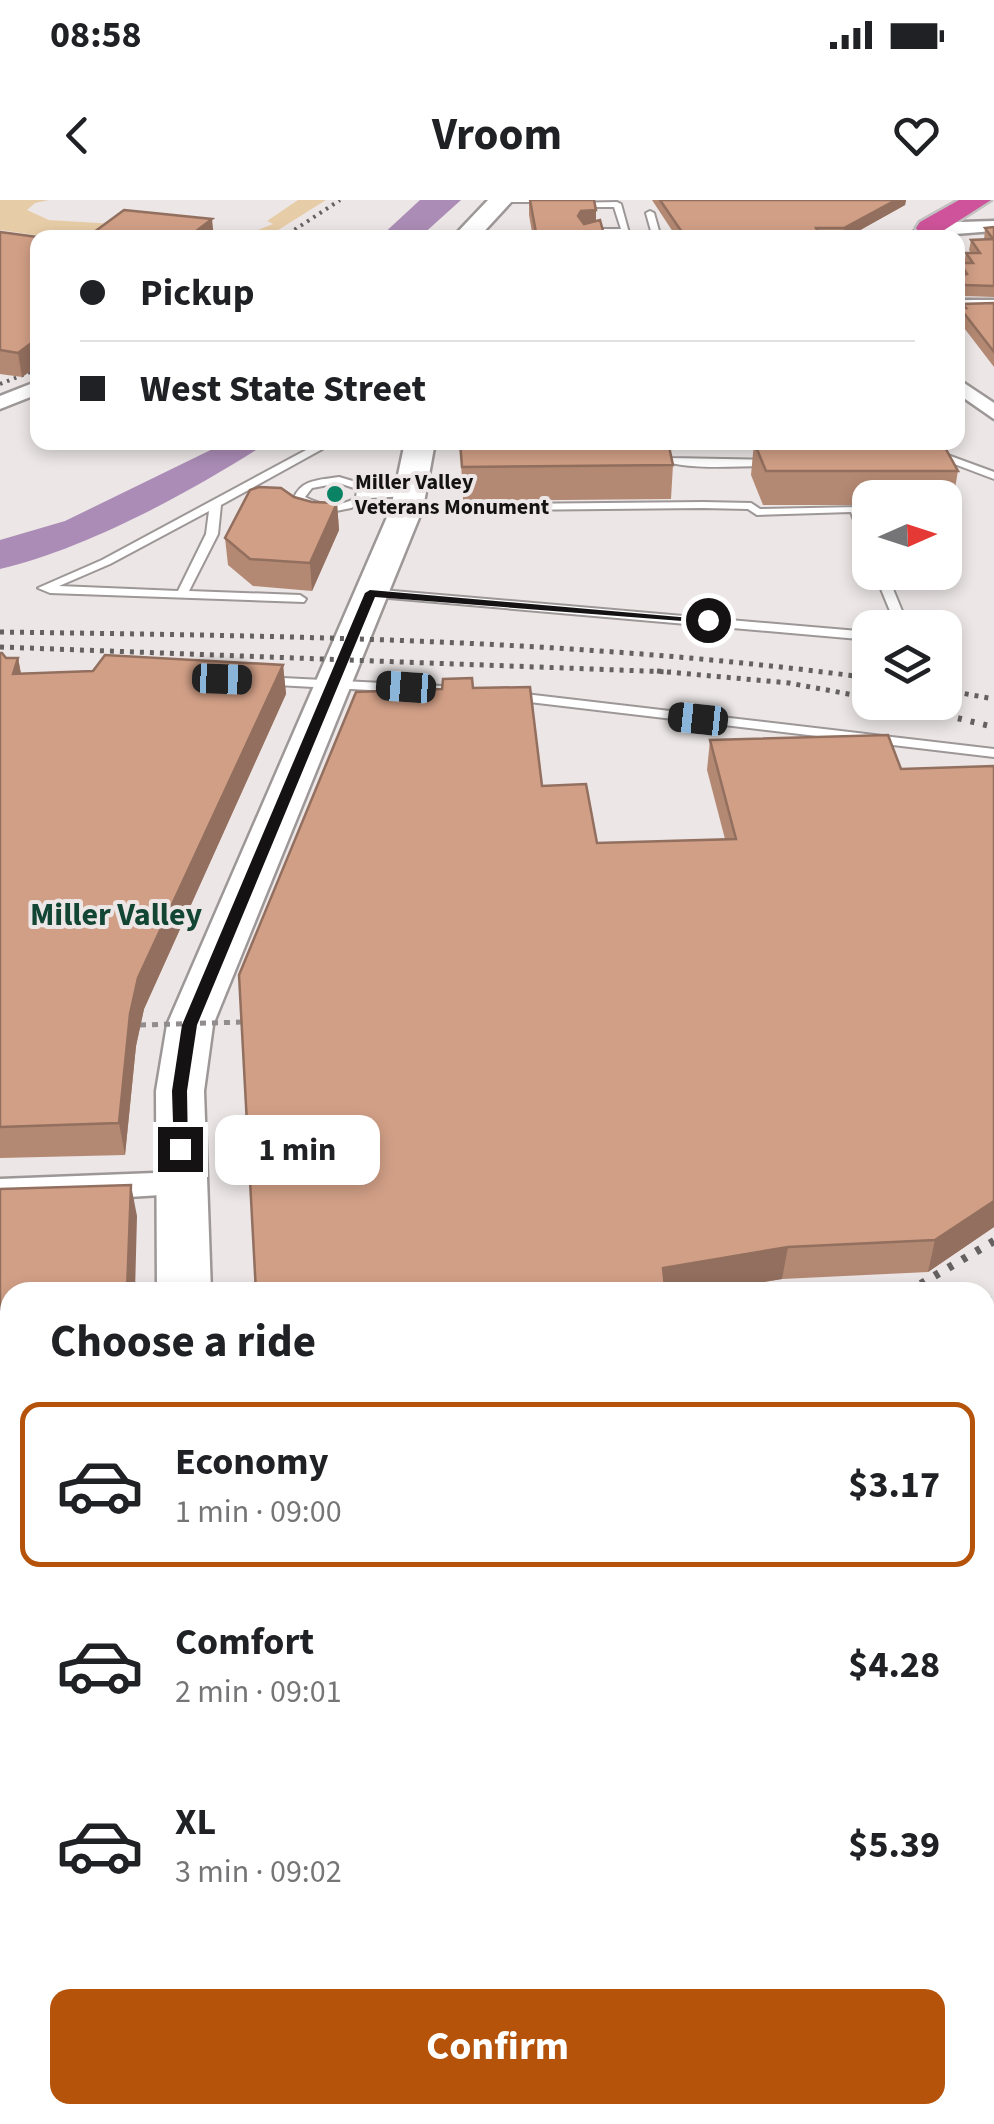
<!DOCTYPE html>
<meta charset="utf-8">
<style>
body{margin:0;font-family:"Source Sans 3",sans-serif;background:#f2f2f2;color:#202124;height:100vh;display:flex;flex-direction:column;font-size:38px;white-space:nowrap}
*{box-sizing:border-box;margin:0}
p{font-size:32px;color:#757577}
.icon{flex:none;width:55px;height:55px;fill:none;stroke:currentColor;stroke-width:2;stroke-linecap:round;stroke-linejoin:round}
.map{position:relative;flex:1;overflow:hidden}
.details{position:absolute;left:0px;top:1082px;width:995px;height:842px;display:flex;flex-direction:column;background:#fff;border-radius:30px 30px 0 0;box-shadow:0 5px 15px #0003}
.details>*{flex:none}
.guide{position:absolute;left:30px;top:30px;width:935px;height:220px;border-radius:20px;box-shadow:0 5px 15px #0003;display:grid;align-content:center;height:220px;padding:0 50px;background:#fff}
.needle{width:65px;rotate:87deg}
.fabs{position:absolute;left:852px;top:280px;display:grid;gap:20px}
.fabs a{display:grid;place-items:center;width:110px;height:110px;border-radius:20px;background:#fff;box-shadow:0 5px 15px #0003;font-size:50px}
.end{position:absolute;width:45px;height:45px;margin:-22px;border:12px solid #141212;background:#fff;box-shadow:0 0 0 5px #fff}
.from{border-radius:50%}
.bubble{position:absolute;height:70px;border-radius:20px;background:#fff;box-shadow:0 5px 15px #0003;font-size:32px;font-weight:700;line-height:70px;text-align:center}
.car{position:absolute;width:30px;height:60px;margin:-30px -15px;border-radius:12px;box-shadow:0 0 8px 2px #0007;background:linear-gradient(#222 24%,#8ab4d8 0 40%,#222 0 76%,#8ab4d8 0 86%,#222 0)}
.guide b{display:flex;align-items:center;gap:35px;height:95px;font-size:38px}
.guide b+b{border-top:2px solid #e0e0e0}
.guide i{width:25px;height:25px;background:#202124}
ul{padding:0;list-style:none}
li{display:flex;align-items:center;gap:30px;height:165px;margin:0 20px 15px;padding:0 30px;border:5px solid transparent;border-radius:20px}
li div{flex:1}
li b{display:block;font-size:38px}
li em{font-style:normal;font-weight:700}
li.active{border-color:#b45309}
li>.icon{width:90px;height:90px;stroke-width:1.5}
h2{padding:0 50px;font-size:45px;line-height:120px}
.action{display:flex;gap:20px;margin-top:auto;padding:20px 50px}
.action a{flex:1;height:115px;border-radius:20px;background:#b45309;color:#fff;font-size:40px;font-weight:700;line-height:115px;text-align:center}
.status{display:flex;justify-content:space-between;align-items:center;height:70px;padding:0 50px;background:#fff;direction:ltr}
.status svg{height:28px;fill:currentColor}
header{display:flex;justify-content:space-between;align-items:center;height:130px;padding:0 50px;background:#fff;font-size:45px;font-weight:700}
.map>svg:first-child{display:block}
.green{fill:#e7cda7}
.water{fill:#ab8cb6}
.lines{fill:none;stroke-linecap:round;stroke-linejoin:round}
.service-casing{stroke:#9d9797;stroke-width:4}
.minor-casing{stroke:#9d9797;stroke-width:5}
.secondary-casing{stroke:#9d9797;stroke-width:5}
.motorway-casing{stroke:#c2c1c1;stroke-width:5}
.service{fill:#fff;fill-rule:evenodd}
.minor{fill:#fff;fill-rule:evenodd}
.secondary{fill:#fff;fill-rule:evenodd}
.motorway{fill:#ce539a;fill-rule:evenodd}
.rail-far3{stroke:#656161;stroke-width:4;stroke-dasharray:2.5 5;stroke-linecap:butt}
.rail-far2{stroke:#656161;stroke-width:5;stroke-dasharray:4 6;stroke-linecap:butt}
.rail-far1{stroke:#656161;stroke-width:6;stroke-dasharray:4 9;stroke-linecap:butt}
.rail{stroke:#656161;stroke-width:8;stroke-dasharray:5 11;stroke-linecap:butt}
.path-bridge{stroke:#918d8d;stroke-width:5;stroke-dasharray:6 6;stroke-linecap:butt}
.wall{fill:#b48973}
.shaded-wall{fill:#926f5e}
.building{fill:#d19f86;stroke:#926f5e;stroke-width:2.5}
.route{fill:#141212}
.poi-dot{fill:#098363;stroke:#ece6e6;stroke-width:4}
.labels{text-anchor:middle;stroke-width:8;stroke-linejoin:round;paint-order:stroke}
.far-poi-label{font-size:22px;font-weight:bold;fill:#141212;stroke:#ece6e6;text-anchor:start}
.quarter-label{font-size:32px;font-weight:bold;fill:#134535;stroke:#ece6e6}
</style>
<div class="status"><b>08:58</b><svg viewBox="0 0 49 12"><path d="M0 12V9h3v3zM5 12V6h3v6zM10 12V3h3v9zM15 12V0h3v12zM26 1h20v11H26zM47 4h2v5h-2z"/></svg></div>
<header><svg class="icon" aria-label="back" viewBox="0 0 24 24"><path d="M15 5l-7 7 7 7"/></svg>Vroom<svg class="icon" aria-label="heart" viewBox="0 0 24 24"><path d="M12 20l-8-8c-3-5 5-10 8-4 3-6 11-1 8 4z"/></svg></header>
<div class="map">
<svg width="994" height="1924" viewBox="0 0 994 1924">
<rect width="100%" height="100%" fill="#ece6e6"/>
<path class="green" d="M 0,0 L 49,0 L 35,3 L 27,10 L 49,20 L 114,24 L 119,38 L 56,38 L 0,30 Z
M 298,0 L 326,0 L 267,37 L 240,37 L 273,24 L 267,21 Z"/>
<path class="water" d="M 420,0 L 461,0 L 420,37 L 380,37 Z
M 225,243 L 267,243 C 193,291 86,349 0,369 L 0,340 L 65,321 Z"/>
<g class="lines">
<defs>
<path id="service" d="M 497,0 L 555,0 L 551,2 L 501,2 Z
M 617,2 L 621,4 L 629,33 L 590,34 L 591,38 L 583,38 L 581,32 L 585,29 L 621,29 L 614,7 L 573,7 L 570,3 Z
M 650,11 L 654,13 L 661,38 L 653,38 L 646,13 Z
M 321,242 L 335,242 L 221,305 L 218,334 L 189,391 L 300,395 L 306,399 L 304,402 L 50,393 L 38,388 L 102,360 ZM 209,311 L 206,334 L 178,391 L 59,386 L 110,364 Z
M 628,242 C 644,242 654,253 670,258 L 772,260 L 777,263 L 772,266 C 725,265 666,276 628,242 Z
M 677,242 L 762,242 L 757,245 L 682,245 Z
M 896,242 L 912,242 L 994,272 L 994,279 Z
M 339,277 L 366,285 L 367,292 L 409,290 L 414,293 L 409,296 L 368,298 L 351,308 L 331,312 L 311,308 L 294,298 C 301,279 321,280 339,277 ZM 339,283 L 357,289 L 356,298 C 339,307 323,307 305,297 L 312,288 Z
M 703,302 L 751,303 L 760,309 L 859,307 L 870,333 L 870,350 L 864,347 L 851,312 L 757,315 L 748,309 L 703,308 L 407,311 L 401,308 L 407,305 Z
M 874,372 L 886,372 L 909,428 L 897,428 Z
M 370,389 L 870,432 L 870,440 L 366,396 L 364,393 Z
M 263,477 L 462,487 L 468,491 L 462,495 L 258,484 L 258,478 Z
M 508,492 L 994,549 L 994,557 L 503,499 L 502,496 Z
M 985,1398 L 994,1398 L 994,1416 L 985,1416 Z
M 994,1511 L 994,1531 L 985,1532 L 985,1512 Z
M 994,1607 L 994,1629 L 985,1630 L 985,1608 Z"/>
<path id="minor" d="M 994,21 L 994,31 L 903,38 L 929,23 Z
M 958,100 L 994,100 L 994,110 L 958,110 Z
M 958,179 L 994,203 L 994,219 L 958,194 Z
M 38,181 L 38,194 L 0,209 L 0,196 Z
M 180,972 L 193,975 L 198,984 L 193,993 L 0,1005 L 0,979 Z"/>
<path id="secondary" d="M 488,0 L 513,0 L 478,38 L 452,38 Z
M 405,242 L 435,242 L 423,308 L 213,825 L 204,891 L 211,1092 L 157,1092 L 156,891 L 167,825 L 391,308 Z
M 256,1915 L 332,1915 L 335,1924 L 259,1924 Z"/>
<path id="motorway" d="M 959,0 L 991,0 L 938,34 L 920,34 L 916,28 L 920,22 Z"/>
</defs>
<use href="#service" class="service-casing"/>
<use href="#minor" class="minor-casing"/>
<use href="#secondary" class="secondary-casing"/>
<use href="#motorway" class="motorway-casing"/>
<use href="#service" class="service"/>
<use href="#minor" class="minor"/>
<use href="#secondary" class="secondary"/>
<use href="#motorway" class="motorway"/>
<path class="rail-far3" d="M 282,38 L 340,0
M 0,184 L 38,169"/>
<path class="rail-far2" d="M 0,432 C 291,436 581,439 870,478
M 0,447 L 671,472
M 657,471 L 789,483 L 870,498
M 945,490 L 994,499
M 889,502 L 930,512"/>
<path class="rail-far1" d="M 920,509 L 994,527"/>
<path class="rail" d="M 907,1092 L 994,1041
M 985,1098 L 994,1090
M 985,1133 L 994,1129"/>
<path class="path-bridge" d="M 140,825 L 244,822"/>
</g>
<path class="wall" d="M 529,0 L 596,21 L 605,38 L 533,38 L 529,15 Z
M 652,0 L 906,0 L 905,5 L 846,38 L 677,38 Z
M 994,27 L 994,97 L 963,96 L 958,88 L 960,63 L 964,63 L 966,53 L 971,53 L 969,50 L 971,40 L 984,40 L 985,28 Z
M 0,32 L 38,38 L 38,166 L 22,177 L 0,174 Z
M 994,103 L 994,167 L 958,120 L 960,108 L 962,108 L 963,104 Z
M 460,242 L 673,265 L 671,299 L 463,301 Z
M 754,242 L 958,271 L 952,305 L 945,305 L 945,298 L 870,298 L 870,305 L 763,305 L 751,275 Z
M 294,297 L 312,302 L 337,303 L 339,330 L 312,391 L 253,386 L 228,365 L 225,338 Z
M 0,453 L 6,458 L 18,458 L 21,473 L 283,465 L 286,494 L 144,809 L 136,846 L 125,955 L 0,958 Z
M 473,488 L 542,586 L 597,643 L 725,639 L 707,570 L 710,540 L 994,1027 L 928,1072 L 782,1079 L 703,1092 L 256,1092 Z
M 0,989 L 137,1016 L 10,1092 L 10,1502 L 0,1503 L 0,1233 L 7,1188 L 0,1188 Z
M 994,1183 L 994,1330 L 993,1332 L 985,1333 L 985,1184 Z"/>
<path class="shaded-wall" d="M 896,0 L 906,0 L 905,5 L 846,38 L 843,38 L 844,28 Z
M 596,10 L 596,27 L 577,33 L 578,16 L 581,11 Z
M 212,19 L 214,38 L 187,38 Z
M 38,138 L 38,166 L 22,177 L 18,153 Z
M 337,303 L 339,330 L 312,391 L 310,363 Z
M 18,458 L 23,486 L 13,474 Z
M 283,465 L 286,494 L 144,809 L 136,846 L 125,955 L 119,923 L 130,814 L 138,778 Z
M 131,985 L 137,1016 L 135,1092 L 127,1092 Z
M 994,1001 L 994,1027 L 928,1072 L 935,1040 Z
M 788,1047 L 782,1079 L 703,1092 L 665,1092 L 663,1068 Z"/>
<path class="building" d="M 530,0 L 594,0 L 596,10 L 581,11 L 578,16 L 584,24 L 600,20 L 605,38 L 537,38 Z
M 660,0 L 896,0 L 844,28 L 816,28 L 821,38 L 686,38 Z
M 124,10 L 212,19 L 187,38 L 86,38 Z
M 994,27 L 994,86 L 965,85 L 959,76 L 967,74 L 960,63 L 973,63 L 966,53 L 980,53 L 971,40 L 993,39 L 985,28 Z
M 0,32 L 45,38 L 38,38 L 38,138 L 18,153 L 0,150 Z
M 994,103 L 994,152 L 960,108 L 966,108 L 963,104 Z
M 460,242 L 668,242 L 673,265 L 462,267 Z
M 754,242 L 942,242 L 958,271 L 766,271 Z
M 259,287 L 281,288 L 294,297 L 312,302 L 337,303 L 310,363 L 250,359 L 225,338 L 250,290 Z
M 0,453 L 2,453 L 6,458 L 18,458 L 13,474 L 93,471 L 105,455 L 283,465 L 138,778 L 130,814 L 119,923 L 0,927 Z
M 472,478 L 473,488 L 530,487 L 542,586 L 586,584 L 597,643 L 736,639 L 710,540 L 888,535 L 901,569 L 994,566 L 994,1001 L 935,1040 L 788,1047 L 663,1068 L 665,1086 L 605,1092 L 256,1092 L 239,775 L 356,492 L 442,489 L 443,479 Z
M 131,985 L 127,1092 L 10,1092 L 10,1156 L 0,1156 L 0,989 Z
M 10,1170 L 10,1471 L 0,1472 L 0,1233 Z
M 994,1183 L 994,1302 L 985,1303 L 985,1184 Z"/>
<path class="route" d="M 370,390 L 714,420 L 708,423 L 375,397 L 197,825 L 187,891 L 188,949 L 180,955 L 174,953 L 172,891 L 182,825 L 365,393 Z"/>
<circle class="poi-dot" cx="335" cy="294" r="10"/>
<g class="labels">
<g class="far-poi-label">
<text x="355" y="289">Miller Valley<tspan x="355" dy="25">Veterans Monument</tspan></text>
</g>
<g class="quarter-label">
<text x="116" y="725">Miller Valley</text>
</g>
</g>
</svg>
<div class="fabs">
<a><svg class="needle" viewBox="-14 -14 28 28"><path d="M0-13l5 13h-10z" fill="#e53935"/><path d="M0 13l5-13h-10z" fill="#757577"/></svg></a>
<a><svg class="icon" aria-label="layers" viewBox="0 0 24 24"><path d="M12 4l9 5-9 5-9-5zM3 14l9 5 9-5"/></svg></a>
</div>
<i class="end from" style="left:708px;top:420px"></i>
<i class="end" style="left:180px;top:949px"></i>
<div class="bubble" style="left:215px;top:915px;width:165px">1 min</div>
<i class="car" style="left:222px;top:479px;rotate:92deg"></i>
<i class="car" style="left:406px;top:487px;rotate:274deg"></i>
<i class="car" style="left:698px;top:519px;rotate:276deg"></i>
<div class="guide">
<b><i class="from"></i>Pickup</b>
<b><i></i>West State Street</b>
</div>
<section class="details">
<h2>Choose a ride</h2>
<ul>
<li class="active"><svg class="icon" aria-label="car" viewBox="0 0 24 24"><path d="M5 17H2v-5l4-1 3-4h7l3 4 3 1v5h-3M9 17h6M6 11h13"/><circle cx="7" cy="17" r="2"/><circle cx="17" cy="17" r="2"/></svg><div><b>Economy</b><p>1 min · 09:00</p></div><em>$3.17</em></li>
<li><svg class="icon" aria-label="car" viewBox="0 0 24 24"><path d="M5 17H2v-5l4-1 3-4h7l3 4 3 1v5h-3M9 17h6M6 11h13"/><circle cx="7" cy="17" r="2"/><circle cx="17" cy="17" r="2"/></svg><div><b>Comfort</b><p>2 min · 09:01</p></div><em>$4.28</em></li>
<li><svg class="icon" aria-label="car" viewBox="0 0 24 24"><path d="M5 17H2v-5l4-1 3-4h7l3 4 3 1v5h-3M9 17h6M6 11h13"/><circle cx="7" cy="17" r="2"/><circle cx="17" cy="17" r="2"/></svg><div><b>XL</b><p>3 min · 09:02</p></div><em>$5.39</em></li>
</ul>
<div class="action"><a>Confirm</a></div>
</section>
</div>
